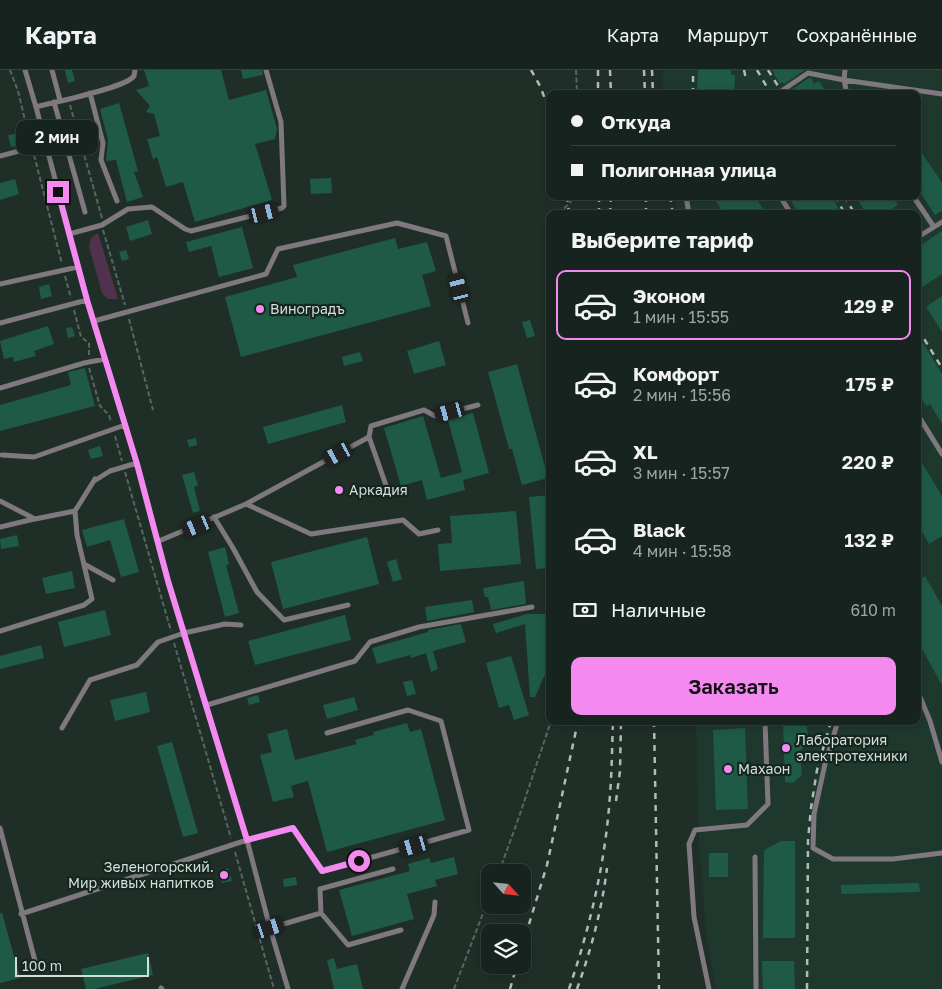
<!DOCTYPE html>
<html lang="ru">
<meta charset="utf-8">
<style>
body{margin:0;font-family:"Golos Text",sans-serif;background:#242f2b;color:#f1f3f6;height:100vh;display:flex;flex-direction:column;font-size:19px;white-space:nowrap}
*{box-sizing:border-box;margin:0}
p{font-size:16px;color:#9ea4a4}
.icon{flex:none;width:28px;height:28px;fill:none;stroke:currentColor;stroke-width:2;stroke-linecap:round;stroke-linejoin:round}
.map{position:relative;flex:1;overflow:hidden}
.panel{position:absolute;left:546px;top:140px;width:375px;height:515px;display:flex;flex-direction:column;background:#17231e;border-radius:10px;box-shadow:0 2px 8px #0003,0 0 0 1px #36403c}
.panel>*{flex:none}
.guide{position:absolute;left:546px;top:20px;width:375px;height:110px;border-radius:10px;box-shadow:0 2px 8px #0003,0 0 0 1px #36403c;display:grid;align-content:center;height:110px;padding:0 25px;background:#17231e}
.needle{width:32px;rotate:117deg}
.controls{position:absolute;left:481px;top:794px;display:grid;gap:10px}
.controls a{display:grid;place-items:center;width:50px;height:50px;border-radius:10px;background:#17231e;box-shadow:0 2px 8px #0003,0 0 0 1px #36403c;font-size:25px}
.scale{position:absolute;left:15px;bottom:12px;width:134px;box-sizing:border-box;padding-left:5px;border:2px solid #d4ded9;border-top:0;font-size:14px;line-height:18px;white-space:nowrap;color:#d4ded9;-webkit-text-stroke:4px #15261f;paint-order:stroke}
.end{position:absolute;width:22px;height:22px;margin:-11px;border:6px solid #f489f0;background:#111;box-shadow:0 0 0 2px #111}
.from{border-radius:50%}
.bubble{position:absolute;height:35px;border-radius:10px;background:#17231e;box-shadow:0 2px 8px #0003,0 0 0 1px #36403c;font-size:16px;font-weight:600;line-height:35px;text-align:center}
.car{position:absolute;width:15px;height:30px;margin:-15px -8px;border-radius:6px;box-shadow:0 0 4px 1px #0007;background:linear-gradient(#222 24%,#8ab4d8 0 40%,#222 0 76%,#8ab4d8 0 86%,#222 0)}
.guide b{display:flex;align-items:center;gap:18px;height:48px;font-size:19px}
.guide b+b{border-top:1px solid #36403c}
.guide i{width:12px;height:12px;background:#f1f3f6}
ul{padding:0;list-style:none}
li{display:flex;align-items:center;gap:15px;height:70px;margin:0 10px 8px;padding:0 15px;border:2px solid transparent;border-radius:10px}
li div{flex:1}
li b{display:block;font-size:19px}
li em{font-style:normal;font-weight:600}
li.active{border-color:#f489f0}
li>.icon{width:45px;height:45px;stroke-width:1.5}
h2{padding:0 25px;font-size:22px;line-height:60px}
.pay{display:flex;align-items:center;gap:12px;height:55px;padding:0 25px;font-size:19px}
.pay p{margin-inline-start:auto}
.button{display:flex;gap:10px;margin-top:auto;padding:10px 25px}
.button a{flex:1;height:58px;border-radius:10px;background:#f489f0;color:#111;font-size:20px;font-weight:600;line-height:58px;text-align:center}
header{display:flex;align-items:center;gap:30px;box-sizing:border-box;height:70px;padding:0 25px;background:#17231e;border-bottom:1px solid #36403c}
header strong{font-size:24px}
nav{display:flex;gap:28px;margin-inline-start:auto;font-size:18px}
.map>svg:first-child{display:block}
.built{fill:#1f382e}
.green{fill:#50324e}
.building{fill:#1f5a46}
.lines{fill:none;stroke-linecap:round;stroke-linejoin:round}
.path{stroke:#586660;stroke-width:2;stroke-dasharray:5 2.5;stroke-linecap:butt}
.service{stroke:#7f787e;stroke-width:5}
.rail{stroke:#b0bbb6;stroke-width:2.5;stroke-dasharray:6 6;stroke-linecap:butt}
.route{stroke:#f489f0;stroke-width:6}
.poi-dot{fill:#f489f0;stroke:#15261f;stroke-width:2}
.labels{text-anchor:middle;stroke-width:4.5;stroke-linejoin:round;paint-order:stroke}
.poi-label{font-size:14px;fill:#d4ded9;stroke:#15261f;text-anchor:start}
</style>
<header>
<strong>Карта</strong>
<nav><a>Карта</a><a>Маршрут</a><a>Сохранённые</a></nav>
</header>
<div class="map">
<svg width="942" height="919" viewBox="0 0 942 919">
<rect width="100%" height="100%" fill="#1f2f28"/>
<path class="built" d="M 662,0 L 942,0 L 942,919 L 716,919 L 706,863 L 699,771 L 696,651 L 918,651 L 918,144 L 678,144 L 675,126 L 918,126 L 918,24 L 663,24 Z"/>
<path class="green" d="M 98,163 L 118,229 L 108,229 L 102,223 L 89,177 L 91,168 Z"/>
<path class="building" d="M 65,0 L 72,0 L 75,11 L 68,13 Z
M 144,0 L 221,0 L 229,30 L 266,20 L 277,59 L 275,69 L 255,74 L 272,130 L 195,152 L 183,112 L 166,117 L 157,87 L 153,89 L 147,69 L 160,66 L 154,44 L 146,42 L 150,36 L 136,20 L 149,16 Z
M 241,0 L 262,0 L 263,5 L 243,9 Z
M 698,0 L 731,0 L 731,5 L 735,5 L 734,24 L 697,24 Z
M 772,0 L 805,0 L 784,14 L 782,12 L 780,14 Z
M 809,8 L 811,8 L 814,14 L 819,11 L 827,24 L 790,24 L 788,22 Z
M 119,33 L 138,101 L 134,102 L 143,127 L 127,132 L 116,90 L 106,91 L 108,70 L 100,39 Z
M 19,63 L 22,75 L 11,77 L 8,65 Z
M 918,77 L 942,113 L 942,141 L 935,145 L 918,119 Z
M 331,108 L 332,123 L 311,124 L 310,109 Z
M 15,109 L 19,124 L 0,130 L 0,113 Z
M 713,126 L 755,126 L 766,144 L 724,144 Z
M 788,126 L 831,126 L 842,144 L 799,144 Z
M 856,126 L 892,126 L 898,135 L 893,138 L 897,144 L 866,144 Z
M 148,150 L 152,164 L 130,171 L 126,157 Z
M 242,157 L 253,198 L 219,207 L 211,176 L 189,182 L 186,172 Z
M 942,161 L 942,204 L 918,220 L 918,177 Z
M 395,168 L 398,179 L 427,172 L 436,201 L 422,205 L 431,236 L 241,287 L 225,227 L 297,207 L 293,195 Z
M 126,180 L 129,189 L 122,191 L 119,182 Z
M 49,214 L 52,226 L 41,229 L 39,217 Z
M 942,226 L 942,262 L 926,237 Z
M 530,250 L 535,266 L 527,268 L 522,252 Z
M 48,256 L 54,274 L 34,281 L 36,286 L 14,292 L 13,287 L 4,289 L 0,271 Z
M 72,257 L 75,266 L 68,268 L 66,258 Z
M 918,265 L 942,304 L 942,354 L 930,334 L 926,336 L 918,323 Z
M 439,271 L 446,295 L 414,304 L 407,281 Z
M 360,282 L 363,291 L 344,296 L 342,287 Z
M 517,294 L 548,408 L 522,415 L 512,379 L 509,379 L 488,302 Z
M 85,298 L 95,336 L 0,361 L 0,335 L 71,315 L 68,302 Z
M 342,335 L 346,352 L 268,374 L 263,357 Z
M 473,343 L 489,403 L 463,410 L 465,420 L 427,430 L 422,410 L 401,416 L 384,358 L 423,346 L 441,408 L 462,402 L 448,350 Z
M 196,368 L 197,375 L 189,377 L 187,370 Z
M 100,376 L 103,386 L 91,389 L 88,380 Z
M 918,386 L 942,426 L 942,466 L 929,474 L 918,455 Z
M 194,402 L 198,415 L 194,417 L 200,441 L 193,443 L 182,405 Z
M 550,425 L 550,498 L 536,499 L 529,427 Z
M 516,441 L 521,494 L 440,501 L 438,474 L 452,473 L 450,446 Z
M 124,449 L 139,502 L 121,507 L 110,470 L 87,477 L 82,460 Z
M 17,465 L 19,476 L 1,479 L 0,469 Z
M 367,467 L 379,514 L 283,539 L 271,492 Z
M 225,477 L 229,494 L 226,495 L 239,543 L 225,547 L 208,482 Z
M 396,489 L 402,509 L 393,512 L 387,492 Z
M 72,501 L 75,518 L 46,524 L 42,508 Z
M 925,506 L 942,536 L 942,615 L 918,572 L 918,511 Z
M 524,511 L 526,534 L 491,540 L 488,527 L 485,527 L 483,518 Z
M 472,530 L 474,542 L 427,551 L 425,537 Z
M 105,540 L 111,565 L 64,577 L 58,552 Z
M 527,544 L 550,544 L 550,593 L 535,627 L 530,627 L 525,554 L 496,563 L 493,554 Z
M 345,545 L 351,570 L 255,595 L 248,571 Z
M 461,554 L 466,572 L 433,581 L 438,599 L 431,602 L 426,583 L 411,588 L 410,585 L 377,594 L 372,578 L 428,562 L 428,560 Z
M 41,575 L 44,588 L 0,599 L 0,586 Z
M 511,586 L 529,645 L 514,650 L 509,635 L 499,638 L 486,593 Z
M 412,610 L 416,624 L 407,626 L 403,612 Z
M 146,622 L 150,642 L 115,651 L 110,630 Z
M 258,625 L 260,632 L 249,635 L 247,628 Z
M 354,627 L 358,640 L 327,649 L 323,635 Z
M 783,651 L 807,651 L 808,673 L 800,681 L 802,705 L 793,713 L 785,712 Z
M 407,653 L 410,662 L 421,659 L 445,750 L 327,782 L 308,711 L 291,716 L 294,727 L 273,732 L 260,685 L 272,682 L 267,664 L 287,659 L 295,690 L 357,674 L 355,670 L 374,665 L 373,662 Z
M 745,658 L 748,739 L 716,740 L 713,660 Z
M 172,672 L 198,763 L 183,767 L 157,676 Z
M 781,771 L 795,771 L 795,868 L 763,868 L 764,780 Z
M 709,783 L 728,783 L 728,807 L 709,807 Z
M 454,787 L 458,804 L 435,810 L 437,816 L 407,824 L 414,849 L 352,866 L 339,820 L 410,801 L 408,794 L 429,788 L 431,793 Z
M 228,798 L 232,811 L 222,813 L 219,801 Z
M 296,807 L 297,815 L 284,817 L 283,809 Z
M 919,813 L 920,822 L 841,824 L 841,815 Z
M 0,843 L 2,843 L 20,908 L 0,913 Z
M 148,883 L 153,905 L 94,919 L 86,919 L 81,899 Z
M 334,888 L 337,899 L 357,894 L 363,919 L 334,919 L 327,890 Z
M 762,891 L 794,891 L 795,919 L 763,919 Z"/>
<g class="lines">
<path class="path" d="M 10,0 L 18,21 L 30,71
M 576,0 L 577,24
M 70,35 L 102,148
M 34,85 L 62,194
M 559,144 L 576,126
M 103,160 L 125,235
M 65,206 L 71,228
M 74,240 L 81,267 L 89,273 L 89,285
M 129,249 L 153,340
M 89,298 L 100,336 L 109,345 L 111,352
M 115,366 L 122,391
M 125,402 L 171,561
M 174,573 L 231,768
M 235,782 L 274,919
M 499,802 L 519,747 L 551,651
M 454,919 L 490,825"/>
<path class="service" d="M 25,0 L 36,37 L 87,230 L 137,393 L 168,511 L 247,770 L 270,858 L 288,919
M 52,0 L 60,30
M 90,23 L 103,73 L 101,90 L 117,131
M 777,24 L 808,3 L 844,10 L 845,0
M 847,24 L 844,10 L 942,24
M 54,32 L 85,142
M 36,37 C 54,32 126,18 134,6 L 135,0
M 0,86 L 45,74
M 686,126 L 689,144
M 780,126 L 791,144
M 913,126 L 934,157 L 942,152
M 69,164 L 102,155 L 128,139 L 152,137 L 185,159 L 191,161 L 282,138 L 284,136 L 281,52 L 266,0
M 918,167 L 934,157
M 0,214 L 78,197
M 94,251 L 266,204 L 278,179 L 397,153 L 446,166 L 468,253
M 0,253 L 87,230
M 0,318 L 84,293 L 105,289
M 918,345 L 942,384
M 369,367 L 388,421
M 2,385 L 34,387 L 125,355
M 94,411 L 110,401 L 137,393
M 0,431 L 35,449 L 75,441 L 76,439
M 246,434 L 311,464 L 403,450 L 419,464 L 438,460
M 214,447 L 233,478 L 257,522 L 284,550 L 348,535
M 0,457 L 34,449
M 159,471 L 246,434 L 369,367 L 371,356 L 424,340 L 435,346 L 478,335
M 84,494 L 113,510
M 0,561 L 84,535 L 92,529 L 77,465 L 75,441 L 95,409
M 918,622 L 930,651 L 942,692
M 207,635 L 355,591 L 370,572 L 419,557 L 532,537
M 838,651 L 825,694 L 814,744 L 813,778 L 833,789 L 893,789 L 942,783
M 62,658 L 90,610 L 137,595 L 158,572 L 184,563 L 225,554 L 241,555
M 0,758 L 35,891
M 755,787 L 756,919
M 321,843 L 320,819 L 393,799
M 21,844 L 247,770 L 293,758 L 323,801 L 469,760 L 441,651 L 408,640 L 327,663
M 270,858 L 321,843 L 348,875 L 401,860
M 161,918 L 162,919
M 402,919 L 434,845 L 435,832
M 709,919 L 694,847 L 689,774 L 695,760 L 747,755 L 768,734 L 765,651"/>
<path class="rail" d="M 531,0 L 540,16 L 550,42
M 598,0 L 598,24
M 610,0 L 611,24
M 644,0 L 645,24
M 652,0 L 653,24
M 744,0 L 746,9
M 757,0 L 771,24
M 768,0 L 783,24
M 693,24 L 693,0
M 567,126 L 569,144
M 599,126 L 599,144
M 646,126 L 646,144
M 670,126 L 673,144
M 835,126 L 845,144
M 844,126 L 855,144
M 610,144 L 611,126
M 918,259 L 942,298
M 654,651 L 659,919
M 616,731 L 620,701 L 621,651
M 522,877 L 547,795 L 578,651
M 510,919 L 517,895
M 569,919 C 590,857 606,790 610,724 C 612,700 612,676 613,651
M 577,919 C 591,880 602,839 607,798
M 807,919 L 808,770 L 811,738 L 817,700 L 831,651"/>
</g>
<g class="lines">
<path class="route" d="M 58,122 L 87,230 L 137,394 L 168,511 L 247,770 L 293,758 L 322,801 L 359,791"/>
</g>
<g class="poi-dot">
<circle cx="260" cy="239" r="5"/>
<circle cx="339" cy="420" r="5"/>
<circle cx="786" cy="678" r="5"/>
<circle cx="728" cy="699" r="5"/>
<circle cx="224" cy="805" r="5"/>
</g>
<g class="labels">
<g class="poi-label">
<text x="270" y="244">Виноградъ</text>
<text x="349" y="425">Аркадия</text>
<text x="796" y="675">Лаборатория<tspan x="796" dy="16">электротехники</tspan></text>
<text x="738" y="704">Махаон</text>
<text x="214" y="802" text-anchor="end">Зеленогорский.<tspan x="214" dy="16">Мир живых напитков</tspan></text>
</g>
</g>
</svg>
<div class="controls">
<a><svg class="needle" viewBox="-14 -14 28 28"><path d="M0-13l5 13h-10z" fill="#e53935"/><path d="M0 13l5-13h-10z" fill="#9ea4a4"/></svg></a>
<a><svg class="icon" aria-label="layers" viewBox="0 0 24 24"><path d="M12 4l9 5-9 5-9-5zM3 14l9 5 9-5"/></svg></a>
</div>
<div class="scale">100 m</div>
<i class="end from" style="left:359px;top:791px"></i>
<i class="end" style="left:58px;top:122px"></i>
<div class="bubble" style="left:16px;top:50px;width:82px">2 мин</div>
<i class="car" style="left:264px;top:143px;rotate:76deg"></i>
<i class="car" style="left:459px;top:218px;rotate:346deg"></i>
<i class="car" style="left:450px;top:342px;rotate:255deg"></i>
<i class="car" style="left:338px;top:384px;rotate:242deg"></i>
<i class="car" style="left:197px;top:456px;rotate:248deg"></i>
<i class="car" style="left:414px;top:776px;rotate:254deg"></i>
<i class="car" style="left:270px;top:858px;rotate:72deg"></i>
<div class="guide">
<b><i class="from"></i>Откуда</b>
<b><i></i>Полигонная улица</b>
</div>
<section class="panel">
<h2>Выберите тариф</h2>
<ul>
<li class="active"><svg class="icon" aria-label="car" viewBox="0 0 24 24"><path d="M5 17H2v-5l4-1 3-4h7l3 4 3 1v5h-3M9 17h6M6 11h13"/><circle cx="7" cy="17" r="2"/><circle cx="17" cy="17" r="2"/></svg><div><b>Эконом</b><p>1 мин · 15:55</p></div><em>129 ₽</em></li>
<li><svg class="icon" aria-label="car" viewBox="0 0 24 24"><path d="M5 17H2v-5l4-1 3-4h7l3 4 3 1v5h-3M9 17h6M6 11h13"/><circle cx="7" cy="17" r="2"/><circle cx="17" cy="17" r="2"/></svg><div><b>Комфорт</b><p>2 мин · 15:56</p></div><em>175 ₽</em></li>
<li><svg class="icon" aria-label="car" viewBox="0 0 24 24"><path d="M5 17H2v-5l4-1 3-4h7l3 4 3 1v5h-3M9 17h6M6 11h13"/><circle cx="7" cy="17" r="2"/><circle cx="17" cy="17" r="2"/></svg><div><b>XL</b><p>3 мин · 15:57</p></div><em>220 ₽</em></li>
<li><svg class="icon" aria-label="car" viewBox="0 0 24 24"><path d="M5 17H2v-5l4-1 3-4h7l3 4 3 1v5h-3M9 17h6M6 11h13"/><circle cx="7" cy="17" r="2"/><circle cx="17" cy="17" r="2"/></svg><div><b>Black</b><p>4 мин · 15:58</p></div><em>132 ₽</em></li>
</ul>
<div class="pay"><svg class="icon" aria-label="cash" viewBox="0 0 24 24"><path d="M3 7h18v10H3z"/><circle cx="12" cy="12" r="2"/></svg>Наличные<p>610 m</p></div>
<div class="button"><a>Заказать</a></div>
</section>
</div>
